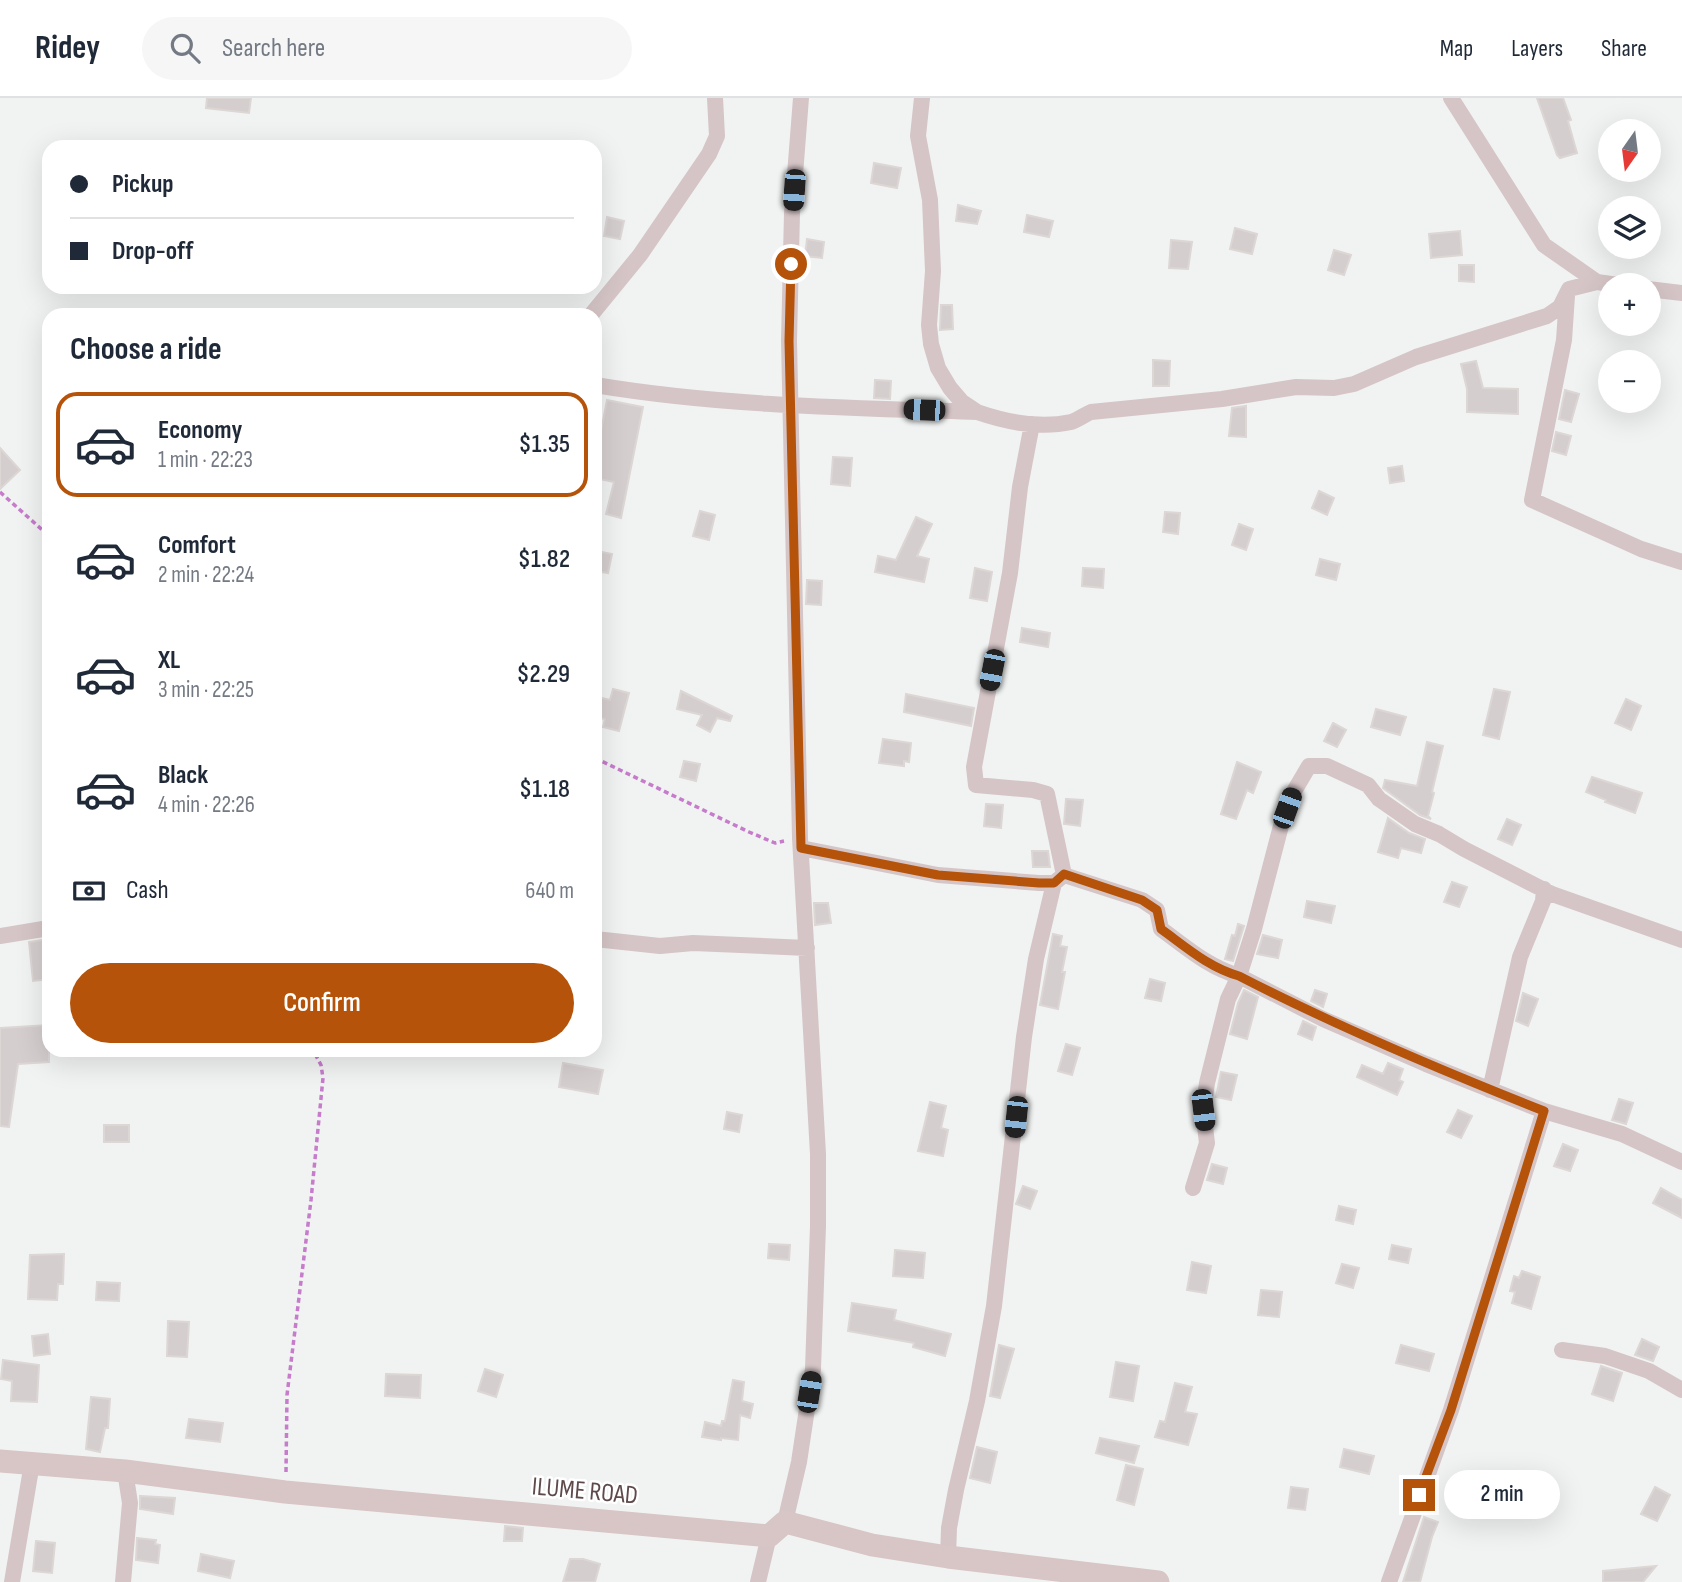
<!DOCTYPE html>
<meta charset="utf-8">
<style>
body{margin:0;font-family:"Sofia Sans Condensed",sans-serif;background:#f6f6f7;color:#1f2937;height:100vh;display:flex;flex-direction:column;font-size:26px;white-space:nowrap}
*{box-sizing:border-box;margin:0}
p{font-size:23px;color:#747a83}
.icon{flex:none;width:38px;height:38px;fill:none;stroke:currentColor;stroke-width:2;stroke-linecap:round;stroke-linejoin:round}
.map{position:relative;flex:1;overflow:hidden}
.drawer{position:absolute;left:42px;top:210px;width:560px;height:749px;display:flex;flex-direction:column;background:#fff;border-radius:21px;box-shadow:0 7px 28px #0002}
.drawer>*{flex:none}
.top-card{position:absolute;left:42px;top:42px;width:560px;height:154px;border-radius:21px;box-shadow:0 7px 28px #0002;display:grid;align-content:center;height:154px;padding:0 28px;background:#fff}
.needle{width:46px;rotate:194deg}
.tools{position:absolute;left:1598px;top:21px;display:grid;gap:14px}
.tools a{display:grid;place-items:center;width:63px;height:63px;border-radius:50%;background:#fff;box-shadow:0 7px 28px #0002;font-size:35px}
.end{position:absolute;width:32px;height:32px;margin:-16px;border:9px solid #b45309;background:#fff;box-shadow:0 0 0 4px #fff}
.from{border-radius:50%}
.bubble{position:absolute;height:49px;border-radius:24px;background:#fff;box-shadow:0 7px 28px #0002;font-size:23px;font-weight:600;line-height:49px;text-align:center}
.car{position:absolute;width:21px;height:42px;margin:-21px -10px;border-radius:9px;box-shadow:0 0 5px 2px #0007;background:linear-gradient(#222 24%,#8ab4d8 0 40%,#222 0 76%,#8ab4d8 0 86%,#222 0)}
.top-card b{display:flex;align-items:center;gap:24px;height:66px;font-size:26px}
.top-card b+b{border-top:2px solid #e0e1e3}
.top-card i{width:18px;height:18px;background:#1f2937}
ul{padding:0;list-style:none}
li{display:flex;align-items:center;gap:21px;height:105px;margin:0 14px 10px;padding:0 14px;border:4px solid transparent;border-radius:21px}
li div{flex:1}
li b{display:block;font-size:26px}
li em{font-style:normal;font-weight:600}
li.active{border-color:#b45309}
li>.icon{width:63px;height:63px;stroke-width:1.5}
h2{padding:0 28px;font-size:32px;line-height:84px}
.pay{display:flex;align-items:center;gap:18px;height:77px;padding:0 28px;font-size:26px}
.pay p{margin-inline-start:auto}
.action{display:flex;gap:14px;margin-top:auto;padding:14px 28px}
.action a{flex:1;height:80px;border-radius:42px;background:#b45309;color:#fff;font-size:28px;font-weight:600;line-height:80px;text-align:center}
header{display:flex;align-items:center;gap:42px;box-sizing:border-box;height:98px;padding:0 35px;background:#fff;border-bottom:2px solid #e0e1e3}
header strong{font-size:33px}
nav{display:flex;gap:38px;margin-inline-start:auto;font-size:24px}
.search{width:490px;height:63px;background:#f6f6f7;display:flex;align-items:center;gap:18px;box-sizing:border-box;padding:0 24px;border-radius:38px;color:#747a83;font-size:26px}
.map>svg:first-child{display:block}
.building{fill:#d5cece;stroke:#dcd6d5;stroke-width:2}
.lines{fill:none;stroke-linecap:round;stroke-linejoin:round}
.path{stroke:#c67bcb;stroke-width:3.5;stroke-dasharray:5 3.5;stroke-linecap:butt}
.street{stroke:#d5c5c7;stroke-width:16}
.secondary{stroke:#d8c5c6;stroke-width:23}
.route{stroke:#b45309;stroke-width:9}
.labels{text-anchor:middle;stroke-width:5;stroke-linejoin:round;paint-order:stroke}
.street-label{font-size:26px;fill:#5e494b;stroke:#fff}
</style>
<header>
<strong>Ridey</strong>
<div class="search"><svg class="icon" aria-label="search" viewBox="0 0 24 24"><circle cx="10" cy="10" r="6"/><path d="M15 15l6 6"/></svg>Search here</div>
<nav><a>Map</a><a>Layers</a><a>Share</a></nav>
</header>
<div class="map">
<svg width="1682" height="1484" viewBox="0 0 1682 1484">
<rect width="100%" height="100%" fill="#f1f3f2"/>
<path class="building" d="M 207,0 L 251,0 L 249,15 L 206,10 Z
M 1537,0 L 1563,0 L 1571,22 L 1568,23 L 1577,55 L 1560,60 L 1557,57 Z
M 874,65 L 901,70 L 897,90 L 871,85 Z
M 958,107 L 981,113 L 977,126 L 956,123 Z
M 1027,117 L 1053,123 L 1049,139 L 1024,134 Z
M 607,119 L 624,123 L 620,141 L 604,138 Z
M 1235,130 L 1257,136 L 1252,156 L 1230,151 Z
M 1460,133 L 1462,157 L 1431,160 L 1429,136 Z
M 807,141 L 824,144 L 822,160 L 805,158 Z
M 1171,142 L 1192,144 L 1188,171 L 1169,170 Z
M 1334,152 L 1351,157 L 1344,177 L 1328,172 Z
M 1459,167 L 1474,167 L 1474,184 L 1459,183 Z
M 941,207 L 952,207 L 953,231 L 940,232 Z
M 1153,262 L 1170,263 L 1169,288 L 1153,288 Z
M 1476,263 L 1483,290 L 1518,291 L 1518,316 L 1467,314 L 1467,291 L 1461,266 Z
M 875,282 L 891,283 L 890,301 L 874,300 Z
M 1565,292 L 1579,296 L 1571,324 L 1559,321 Z
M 607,302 L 643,309 L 621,420 L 606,416 L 614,384 L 595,380 L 595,365 Z
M 1246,308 L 1246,339 L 1229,338 L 1232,310 Z
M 1556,334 L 1571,338 L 1566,357 L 1552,353 Z
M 0,350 L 20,372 L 0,391 Z
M 833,359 L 852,360 L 850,388 L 831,386 Z
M 1402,368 L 1404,383 L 1390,385 L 1388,370 Z
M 1319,393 L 1334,400 L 1327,417 L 1312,410 Z
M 700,413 L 715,417 L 709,442 L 693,438 Z
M 1165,414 L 1180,415 L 1178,436 L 1163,434 Z
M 916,419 L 932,426 L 917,458 L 929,461 L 924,484 L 875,474 L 878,458 L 896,462 Z
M 1239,426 L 1253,431 L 1246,452 L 1232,447 Z
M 597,453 L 612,456 L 608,475 L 595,473 Z
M 1320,461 L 1340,466 L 1336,482 L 1316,477 Z
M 975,470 L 992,474 L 987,503 L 970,500 Z
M 1083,470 L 1104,471 L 1103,490 L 1082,488 Z
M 807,482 L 822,483 L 821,507 L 806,506 Z
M 1022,530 L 1050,535 L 1048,549 L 1020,544 Z
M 613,591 L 629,595 L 619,633 L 603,629 L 605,621 L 595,619 L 598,599 L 610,602 Z
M 1494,591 L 1510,594 L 1499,641 L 1483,637 Z
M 681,593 L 732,618 L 730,623 L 717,620 L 710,634 L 697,627 L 702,617 L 677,611 Z
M 906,596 L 974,610 L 971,628 L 904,614 Z
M 1626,601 L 1641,608 L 1631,632 L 1615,625 Z
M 1376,611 L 1406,619 L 1400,637 L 1371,629 Z
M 1333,625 L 1346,632 L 1337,649 L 1324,643 Z
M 883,641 L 911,645 L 909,664 L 904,663 L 904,668 L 879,665 Z
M 1427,644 L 1443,648 L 1432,694 L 1434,695 L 1428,718 L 1431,721 L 1420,717 L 1383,690 L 1385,682 L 1417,688 Z
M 684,663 L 700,666 L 696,683 L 680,679 Z
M 1237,664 L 1261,674 L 1253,695 L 1247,692 L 1236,721 L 1221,716 Z
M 1592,679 L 1642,695 L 1635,715 L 1605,704 L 1606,702 L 1586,694 Z
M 1066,701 L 1083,702 L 1080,728 L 1064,726 Z
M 986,706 L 1003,707 L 1001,730 L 984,728 Z
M 1388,720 L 1409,735 L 1425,741 L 1421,755 L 1401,750 L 1398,760 L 1378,754 Z
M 1507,721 L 1521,727 L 1512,747 L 1498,741 Z
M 1032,753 L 1048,753 L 1050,769 L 1033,769 Z
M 1452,784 L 1467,789 L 1459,809 L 1444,804 Z
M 1307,803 L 1335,808 L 1331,825 L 1304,819 Z
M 814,805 L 828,805 L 831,825 L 815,827 Z
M 1238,826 L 1244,828 L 1233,863 L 1225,861 L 1232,837 L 1235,838 Z
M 1053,836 L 1062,838 L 1060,848 L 1067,849 L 1062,874 L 1065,874 L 1058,911 L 1040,907 Z
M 1263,837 L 1282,842 L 1278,860 L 1257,856 Z
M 49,841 L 49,881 L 33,883 L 29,844 Z
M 1150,881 L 1165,885 L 1161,903 L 1145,900 Z
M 1244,892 L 1258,899 L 1247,941 L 1230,936 L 1238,905 Z
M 1315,892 L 1327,896 L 1323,909 L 1311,903 Z
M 1523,895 L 1538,901 L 1528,928 L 1516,923 Z
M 1303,923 L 1316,929 L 1312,942 L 1298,936 Z
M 49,927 L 49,964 L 18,966 L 9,1029 L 0,1028 L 0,930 Z
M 1066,946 L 1080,950 L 1072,977 L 1058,973 Z
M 563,965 L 603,972 L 598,996 L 559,989 Z
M 1388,965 L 1403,971 L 1399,982 L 1403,984 L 1397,997 L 1357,979 L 1362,967 L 1383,976 Z
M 1221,974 L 1237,977 L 1231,1002 L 1216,999 Z
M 1619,1001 L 1633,1005 L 1626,1026 L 1612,1022 Z
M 930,1004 L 946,1008 L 941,1030 L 948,1032 L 943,1058 L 918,1053 Z
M 1458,1012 L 1472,1018 L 1461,1040 L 1447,1034 Z
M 727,1014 L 742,1017 L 739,1034 L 724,1031 Z
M 104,1027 L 129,1027 L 129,1044 L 104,1044 Z
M 1563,1046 L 1578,1052 L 1570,1073 L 1554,1068 Z
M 1212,1066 L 1227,1070 L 1223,1086 L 1207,1082 Z
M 1023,1088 L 1037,1093 L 1030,1111 L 1016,1106 Z
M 1661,1090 L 1682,1102 L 1682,1120 L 1653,1105 Z
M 1339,1108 L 1356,1112 L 1353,1126 L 1336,1122 Z
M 769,1146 L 790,1147 L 789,1162 L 768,1160 Z
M 1392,1147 L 1411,1151 L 1408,1165 L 1389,1161 Z
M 895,1152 L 925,1155 L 923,1180 L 893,1178 Z
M 64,1156 L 63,1186 L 58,1186 L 57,1202 L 28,1201 L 30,1157 Z
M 1192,1164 L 1211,1168 L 1206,1195 L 1187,1192 Z
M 1342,1166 L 1359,1170 L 1353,1190 L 1336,1185 Z
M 1522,1173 L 1540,1179 L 1531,1211 L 1512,1205 L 1515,1194 L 1510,1193 L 1514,1178 L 1519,1180 Z
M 97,1184 L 120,1185 L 119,1203 L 96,1202 Z
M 1261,1192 L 1282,1194 L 1279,1219 L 1258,1217 Z
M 852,1205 L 896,1212 L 894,1222 L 951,1236 L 945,1258 L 913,1249 L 914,1245 L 848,1233 Z
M 168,1223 L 189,1224 L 187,1259 L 167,1258 Z
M 48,1236 L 50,1256 L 34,1258 L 32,1238 Z
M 1642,1241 L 1659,1249 L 1653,1263 L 1635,1257 Z
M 999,1247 L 1014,1251 L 1000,1300 L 990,1298 Z
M 1401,1247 L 1434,1256 L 1429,1273 L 1396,1265 Z
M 3,1262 L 39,1267 L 37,1304 L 11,1303 L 12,1283 L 1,1281 Z
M 1116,1264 L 1139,1268 L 1133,1303 L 1110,1299 Z
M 1601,1268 L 1622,1275 L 1613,1303 L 1592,1296 Z
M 485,1271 L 503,1277 L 496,1299 L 478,1293 Z
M 386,1276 L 421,1277 L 420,1300 L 385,1298 Z
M 733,1282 L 744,1284 L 742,1303 L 753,1306 L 750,1320 L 740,1317 L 738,1342 L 721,1340 L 721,1342 L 702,1339 L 705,1324 L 721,1328 L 722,1323 L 725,1323 Z
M 1175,1285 L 1192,1289 L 1185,1314 L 1197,1316 L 1188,1347 L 1155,1339 L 1160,1323 L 1165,1324 Z
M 91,1299 L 110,1301 L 108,1330 L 105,1330 L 100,1354 L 86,1351 Z
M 189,1321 L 223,1325 L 220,1344 L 186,1340 Z
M 1100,1340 L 1139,1348 L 1134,1365 L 1096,1355 Z
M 977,1349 L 997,1354 L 990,1385 L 970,1380 Z
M 1344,1351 L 1374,1358 L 1369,1376 L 1340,1369 Z
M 1126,1367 L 1143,1371 L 1134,1407 L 1117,1402 Z
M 1291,1389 L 1308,1391 L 1305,1412 L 1288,1410 Z
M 1655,1389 L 1670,1397 L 1657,1423 L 1641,1416 Z
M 140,1398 L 175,1400 L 173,1416 L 140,1411 Z
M 1424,1419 L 1438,1424 L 1432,1439 L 1420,1484 L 1403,1484 Z
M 505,1428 L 523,1430 L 522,1443 L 504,1443 Z
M 137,1440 L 156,1442 L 155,1446 L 160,1447 L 158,1465 L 136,1462 Z
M 36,1443 L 55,1445 L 52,1475 L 33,1473 Z
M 201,1456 L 234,1463 L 230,1480 L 198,1473 Z
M 570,1461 L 583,1461 L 600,1466 L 595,1484 L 563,1484 Z
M 1656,1468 L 1643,1484 L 1603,1484 L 1603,1473 Z"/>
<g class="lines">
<path class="path" d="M 0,394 L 49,438
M 595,660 L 749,734 L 775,745 L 784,743
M 286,1374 L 287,1297 L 311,1102 L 323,980 L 321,967 L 313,952"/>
<path class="street" d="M 1451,0 L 1544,147 L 1597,184 L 1618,187
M 1648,191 L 1682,195
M 1567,198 L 1564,242 L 1532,402 L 1641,451 L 1682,464
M 591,217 L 640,157 L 709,56 L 717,38 L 715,0
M 595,287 C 721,308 850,310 977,314 L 962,304 L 950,290 L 938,270 L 931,246 L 929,227 L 933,173 L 930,102 L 918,38 L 922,0
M 977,314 C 1006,324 1040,331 1071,324 C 1078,322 1084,317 1091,314 L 1222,301 L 1296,289 L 1334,290 L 1354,286 L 1416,259 L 1547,218 L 1560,209 L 1569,191 L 1597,184
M 1032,326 L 1020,389 L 1010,475 L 974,669 L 976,687 L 1033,692 L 1047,696 L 1064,777
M 801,750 L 938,777 L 1039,785 L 1054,785 L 1064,777 L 1142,802 L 1157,812 L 1161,831 C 1186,849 1208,869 1239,878 L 1323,921 L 1426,966 L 1544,1013 L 1622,1036 L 1682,1064
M 0,838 L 49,830
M 595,841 L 660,848 L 693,845 L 807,850
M 1490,992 L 1520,859 L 1543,803 L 1544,791
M 1193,1090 L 1207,1045 L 1203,1012 L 1207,985 L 1228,901 L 1239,878 L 1254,831 L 1282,724 L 1293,695 L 1309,668 L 1327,668 L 1368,687 L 1379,701 L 1415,726 L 1439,736 L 1464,751 L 1552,796 L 1682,842
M 1562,1252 L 1605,1258 L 1649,1273 L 1682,1292
M 785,1424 L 799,1364 L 813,1271 L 818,1128 L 818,1056 L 800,740 L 789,243 L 792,115 L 801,0
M 948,1459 L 949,1430 L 956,1392 L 977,1303 L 994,1208 L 1024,939 L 1036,861 L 1054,785
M 12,1484 L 32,1365
M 123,1484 L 130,1405 L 125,1373
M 758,1484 L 769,1438
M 1389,1484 L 1451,1312 L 1544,1013"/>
<path class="secondary" d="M 0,1363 L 125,1373 L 285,1394 L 769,1438 L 785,1424 L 872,1447 L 948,1459 L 1158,1484"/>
</g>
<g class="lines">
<path class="route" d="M 791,166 L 789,243 L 801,750 L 938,777 L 1039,785 L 1054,785 L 1064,776 L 1142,802 L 1157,812 L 1161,831 C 1186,849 1208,869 1239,878 C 1338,929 1440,972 1544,1013 L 1451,1312 L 1419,1397"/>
</g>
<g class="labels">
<g class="street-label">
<text transform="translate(585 1392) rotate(5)" y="9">ILUME ROAD</text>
</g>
</g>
</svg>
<div class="tools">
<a><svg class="needle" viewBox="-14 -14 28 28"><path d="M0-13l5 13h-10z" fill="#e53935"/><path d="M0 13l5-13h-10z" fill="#747a83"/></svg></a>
<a><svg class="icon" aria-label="layers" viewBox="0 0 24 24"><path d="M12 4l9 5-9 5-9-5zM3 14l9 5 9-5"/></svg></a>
<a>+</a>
<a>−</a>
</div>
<i class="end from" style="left:791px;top:166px"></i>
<i class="end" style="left:1419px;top:1397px"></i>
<div class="bubble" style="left:1444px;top:1372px;width:116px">2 min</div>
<i class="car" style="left:794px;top:92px;rotate:184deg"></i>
<i class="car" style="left:924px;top:312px;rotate:272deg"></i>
<i class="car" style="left:992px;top:572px;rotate:191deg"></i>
<i class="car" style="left:1287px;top:710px;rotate:20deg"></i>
<i class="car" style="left:1203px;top:1012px;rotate:173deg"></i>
<i class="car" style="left:1016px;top:1019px;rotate:186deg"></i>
<i class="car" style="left:809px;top:1294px;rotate:9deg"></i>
<div class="top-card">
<b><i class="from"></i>Pickup</b>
<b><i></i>Drop-off</b>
</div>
<section class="drawer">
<h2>Choose a ride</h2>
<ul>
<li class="active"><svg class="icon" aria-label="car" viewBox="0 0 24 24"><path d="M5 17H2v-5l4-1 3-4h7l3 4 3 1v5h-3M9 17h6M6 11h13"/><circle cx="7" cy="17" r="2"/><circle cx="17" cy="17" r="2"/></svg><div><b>Economy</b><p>1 min · 22:23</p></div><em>$1.35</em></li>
<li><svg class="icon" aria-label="car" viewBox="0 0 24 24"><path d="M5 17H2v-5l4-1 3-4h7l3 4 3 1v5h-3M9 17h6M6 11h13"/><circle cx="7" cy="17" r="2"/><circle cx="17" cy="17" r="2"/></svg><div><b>Comfort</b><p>2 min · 22:24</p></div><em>$1.82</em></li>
<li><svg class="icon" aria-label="car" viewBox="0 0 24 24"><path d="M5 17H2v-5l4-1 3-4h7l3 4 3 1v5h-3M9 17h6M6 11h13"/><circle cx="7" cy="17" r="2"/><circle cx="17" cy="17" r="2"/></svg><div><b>XL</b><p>3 min · 22:25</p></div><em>$2.29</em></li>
<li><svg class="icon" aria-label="car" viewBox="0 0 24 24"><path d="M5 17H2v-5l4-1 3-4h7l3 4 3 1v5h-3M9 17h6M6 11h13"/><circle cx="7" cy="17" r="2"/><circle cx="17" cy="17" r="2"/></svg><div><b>Black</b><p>4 min · 22:26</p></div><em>$1.18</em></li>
</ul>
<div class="pay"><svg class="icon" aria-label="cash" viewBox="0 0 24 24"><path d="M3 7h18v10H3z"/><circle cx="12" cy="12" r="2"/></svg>Cash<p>640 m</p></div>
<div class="action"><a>Confirm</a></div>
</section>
</div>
